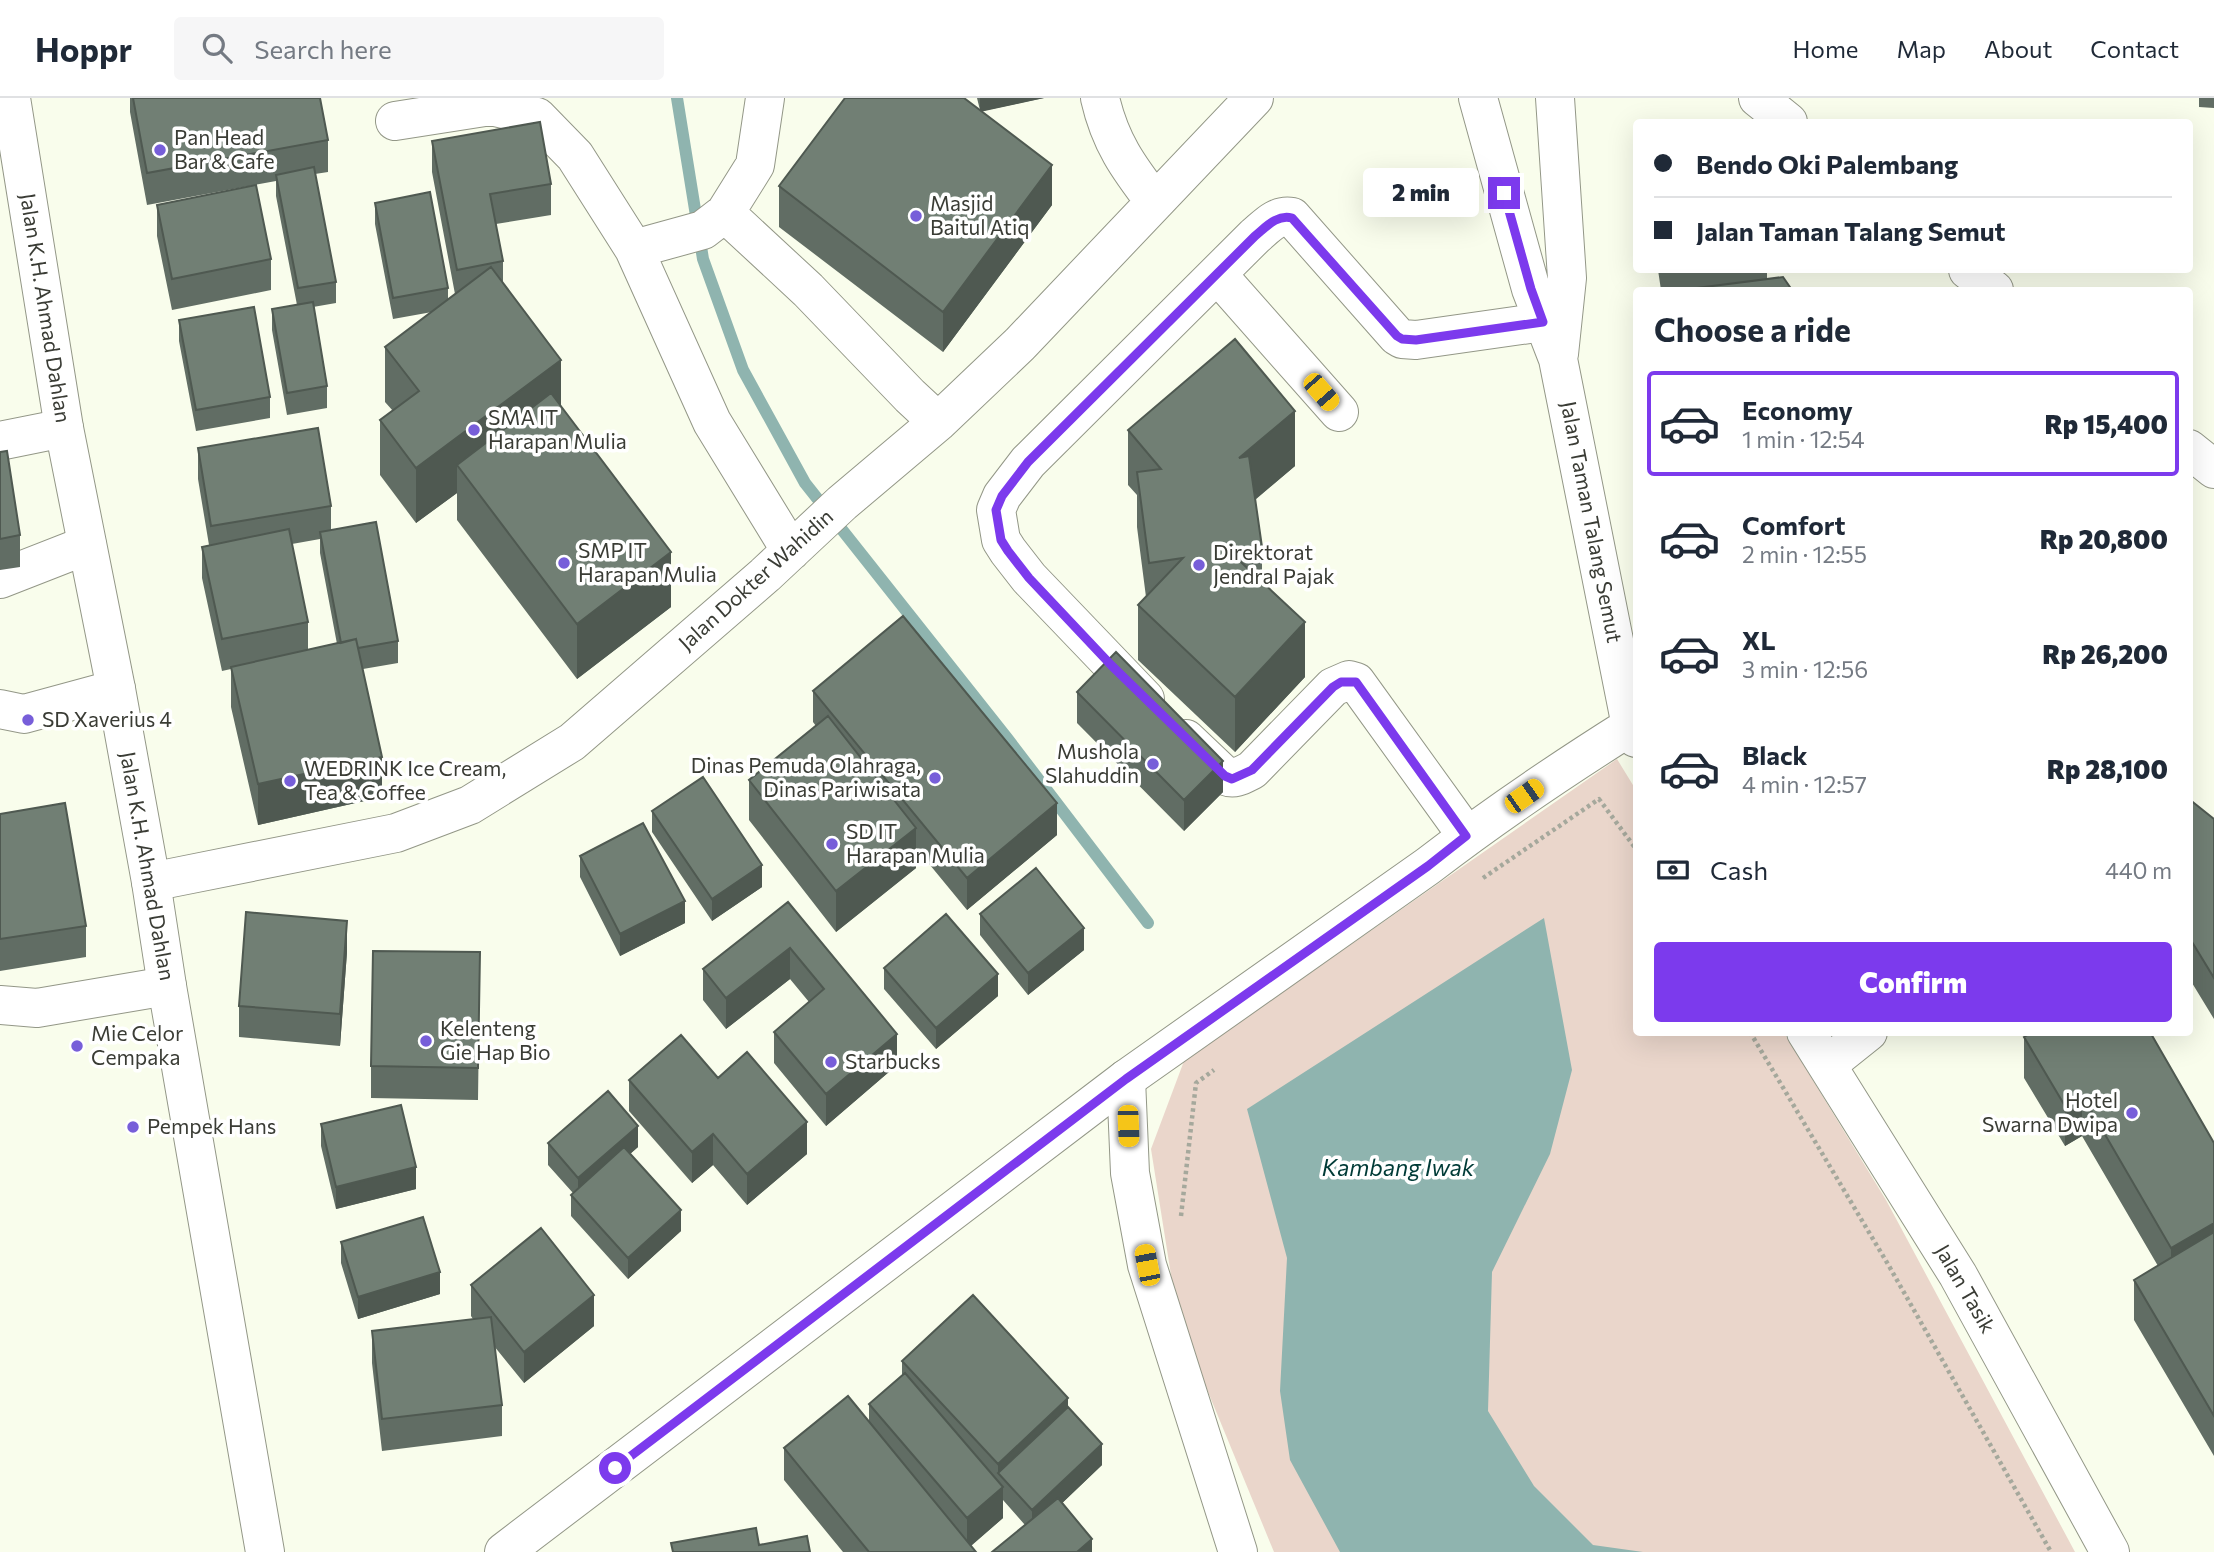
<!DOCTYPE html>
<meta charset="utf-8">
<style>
body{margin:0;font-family:Commissioner,sans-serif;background:#f6f6f7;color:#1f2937;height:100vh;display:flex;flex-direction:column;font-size:26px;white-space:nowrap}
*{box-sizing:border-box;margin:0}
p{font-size:23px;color:#747a83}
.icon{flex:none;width:38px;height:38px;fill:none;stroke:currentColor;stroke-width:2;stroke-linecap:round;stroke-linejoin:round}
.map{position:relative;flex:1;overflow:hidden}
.details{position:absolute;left:1633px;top:189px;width:560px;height:749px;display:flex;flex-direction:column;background:#fff;border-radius:7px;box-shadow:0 7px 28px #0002}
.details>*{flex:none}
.top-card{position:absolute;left:1633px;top:21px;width:560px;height:154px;border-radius:7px;box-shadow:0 7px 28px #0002;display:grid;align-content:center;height:154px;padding:0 21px;background:#fff}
.end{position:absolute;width:32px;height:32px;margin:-16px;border:9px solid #7c3aed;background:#fff;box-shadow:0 0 0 4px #fff}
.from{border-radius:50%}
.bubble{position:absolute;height:49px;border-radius:7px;background:#fff;box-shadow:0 7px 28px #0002;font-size:23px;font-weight:800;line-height:49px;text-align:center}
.car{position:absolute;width:21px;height:42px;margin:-21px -10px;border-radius:9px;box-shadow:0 0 5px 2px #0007;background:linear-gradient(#f5c518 24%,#345 0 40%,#f5c518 0 76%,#345 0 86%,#f5c518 0)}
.top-card b{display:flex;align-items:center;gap:24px;height:66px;font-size:26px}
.top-card b+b{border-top:2px solid #e0e1e3}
.top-card i{width:18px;height:18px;background:#1f2937}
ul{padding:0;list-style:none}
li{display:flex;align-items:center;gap:21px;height:105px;margin:0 14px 10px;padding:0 7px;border:4px solid transparent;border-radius:7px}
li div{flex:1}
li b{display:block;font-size:26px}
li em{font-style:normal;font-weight:800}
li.on{border-color:#7c3aed}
li>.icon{width:63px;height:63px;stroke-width:1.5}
h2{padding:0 21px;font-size:32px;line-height:84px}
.pay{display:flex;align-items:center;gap:18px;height:77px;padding:0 21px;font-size:26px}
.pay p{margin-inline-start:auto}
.action{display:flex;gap:14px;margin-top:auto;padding:14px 21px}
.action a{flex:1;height:80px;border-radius:7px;background:#7c3aed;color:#fff;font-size:28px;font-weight:800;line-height:80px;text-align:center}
header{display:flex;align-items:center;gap:42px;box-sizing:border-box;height:98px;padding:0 35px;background:#fff;border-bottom:2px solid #e0e1e3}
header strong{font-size:33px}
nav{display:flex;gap:38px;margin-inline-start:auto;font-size:24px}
.search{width:490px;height:63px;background:#f6f6f7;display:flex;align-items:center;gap:18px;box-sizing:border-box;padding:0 24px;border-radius:7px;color:#747a83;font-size:26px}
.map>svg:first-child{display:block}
.green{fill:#ead6cb}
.water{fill:#8fb4af}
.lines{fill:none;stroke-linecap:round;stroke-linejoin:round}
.stream{stroke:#8fb4af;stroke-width:12}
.minor-casing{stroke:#939787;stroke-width:40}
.major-casing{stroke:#939787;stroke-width:40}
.path{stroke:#a5a89c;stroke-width:4.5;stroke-dasharray:3.5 3.5;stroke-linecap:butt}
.minor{stroke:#fff;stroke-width:38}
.major{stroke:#fff;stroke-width:38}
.wall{fill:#616d64;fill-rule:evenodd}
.shaded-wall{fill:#4f5951}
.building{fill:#717f74;stroke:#4f5951;stroke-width:2}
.route{stroke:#7c3aed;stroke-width:9}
.poi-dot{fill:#775ed9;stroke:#fff;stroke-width:2.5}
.labels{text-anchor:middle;stroke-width:7;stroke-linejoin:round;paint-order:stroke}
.poi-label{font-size:21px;fill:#3a3c35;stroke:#fff;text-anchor:start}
.street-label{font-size:21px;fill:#3a3c35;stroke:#fff}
.water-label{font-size:23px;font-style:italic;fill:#003b37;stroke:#fff}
</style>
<header>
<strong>Hoppr</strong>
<div class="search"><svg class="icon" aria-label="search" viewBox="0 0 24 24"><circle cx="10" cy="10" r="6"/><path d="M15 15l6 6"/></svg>Search here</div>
<nav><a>Home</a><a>Map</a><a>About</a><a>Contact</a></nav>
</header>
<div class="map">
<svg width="2214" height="1454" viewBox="0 0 2214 1454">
<rect width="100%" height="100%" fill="#f9fdec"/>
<path class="green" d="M 1617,661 L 1636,692 L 1636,934 L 1784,935 L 1886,1102 L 2075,1454 L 1274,1454 L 1178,1221 L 1151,1051 L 1184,963 Z"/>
<path class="water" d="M 1544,820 L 1572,972 L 1550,1056 L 1492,1174 L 1488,1313 L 1534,1388 L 1593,1447 L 1643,1454 L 1340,1454 L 1290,1362 L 1280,1293 L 1287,1160 L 1247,1011 Z"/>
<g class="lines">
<path class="stream" d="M 677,0 L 703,161 L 743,272 L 805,385 L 1007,640 L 1148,825"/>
<defs>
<path id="minor" d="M 1100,0 C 1110,44 1128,69 1155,104
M 1758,0 L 1788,24
M 395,23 L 491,8 L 537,19 L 575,58 L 634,151 L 712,324 L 791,453
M 725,115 L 808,192 L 910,298 L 938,324
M 634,151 L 703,132 L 725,115 L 755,67 L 765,0
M 1968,172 L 1994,192
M 1217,176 L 1339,314
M 0,343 L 64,330
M 2189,351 L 2214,371
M 0,481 L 87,447
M 1145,601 L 1029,480 L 1008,453 L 1001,442 L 996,412 L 1002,398 L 1028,364 L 1255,138 C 1266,129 1276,116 1292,119 L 1397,238 L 1402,241 L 1416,242 L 1543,224
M 0,611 L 24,616 L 116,591
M 1186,641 L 1225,678 C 1235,682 1242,677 1252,672 L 1333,589 L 1349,582 L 1356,584 L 1467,738
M 151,784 L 396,735 L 470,707 L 572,644 L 765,477 L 842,405 L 938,324 L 1020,246 L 1254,0
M 0,907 L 37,910 L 167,888
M 1828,966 L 1868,934
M 1126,981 L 1130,1075 L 1147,1167 L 1238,1454"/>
<path id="major" d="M 11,0 L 64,330 L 116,591 L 151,784 L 167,888 L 265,1454
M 1478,0 L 1531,191 L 1558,261 L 1631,628 L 1636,640
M 1555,0 L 1567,180 L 1559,256
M 1806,934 L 1958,1177 L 2110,1454
M 504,1454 L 1126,981 L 1428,768 C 1493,718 1561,672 1631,628"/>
</defs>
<use href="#minor" class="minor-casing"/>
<use href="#major" class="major-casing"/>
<path class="path" d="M 1483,780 L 1599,701 L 1636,751
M 1750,934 L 1889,1168 L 2051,1454
M 1181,1118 L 1196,985 L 1214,972"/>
<use href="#minor" class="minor"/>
<use href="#major" class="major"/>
</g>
<path class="wall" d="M 130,0 L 320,0 L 328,42 L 328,74 L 315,76 L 336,184 L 336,205 L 313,209 L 327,288 L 327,310 L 287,317 L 272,232 L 272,211 L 297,207 L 276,98 L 276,83 L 147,107 L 130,14 Z
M 977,0 L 1044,0 L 982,13 L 1052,107 L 943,254 L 779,129 L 779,88 L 980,12 Z
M 2199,0 L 2214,0 L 2214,10 L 2199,9 Z
M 432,43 L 551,86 L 551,117 L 496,126 L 503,163 L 503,185 L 561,308 L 671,509 L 577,581 L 457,422 L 457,395 L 416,425 L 380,377 L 380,322 L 393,313 L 385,304 L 385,249 L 432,214 L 393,221 L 375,126 L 375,105 L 448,190 L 448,202 L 455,196 L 432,74 Z
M 157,107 L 271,161 L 271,192 L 172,212 L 157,138 Z
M 1658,172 L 1767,172 L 1767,181 L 1792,192 L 1661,192 Z
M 179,222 L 270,299 L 270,320 L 196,333 L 179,243 Z
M 1128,332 L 1295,368 L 1255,402 L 1262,449 L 1262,484 L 1305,579 L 1235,654 L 1138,562 L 1138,507 L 1146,499 L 1137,429 L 1137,397 L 1128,387 Z
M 198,350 L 331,408 L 331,432 L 398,543 L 398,565 L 363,571 L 382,699 L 258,727 L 231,609 L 231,571 L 222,573 L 202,480 L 202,449 L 209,447 L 198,381 ZM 320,441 L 320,455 L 337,546 L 308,552 L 308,524 L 292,446 Z
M 0,354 L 20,437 L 20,469 L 0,472 Z
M 813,593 L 1057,737 L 967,812 L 916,750 L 916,770 L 836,834 L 749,722 L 749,682 L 816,628 L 813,624 Z
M 1077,594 L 1223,694 L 1184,733 L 1077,625 Z
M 2189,701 L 2214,721 L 2214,921 L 2189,880 Z
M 652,713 L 762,789 L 712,823 L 652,734 Z
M 0,716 L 86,828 L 86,859 L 0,873 Z
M 580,758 L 685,825 L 620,858 L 580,779 Z
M 788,804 L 897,967 L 826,1028 L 774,965 L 774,934 L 809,904 L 790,881 L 726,931 L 703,902 L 703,871 Z
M 980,816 L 1084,852 L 1028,897 L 980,837 Z
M 347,854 L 340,948 L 239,939 L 239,908 Z
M 480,854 L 478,1002 L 371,1000 L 371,968 Z
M 884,870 L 998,898 L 936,951 L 884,891 Z
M 2022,934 L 2150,934 L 2214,1045 L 2214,1358 L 2134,1222 L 2134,1182 L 2158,1168 L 2082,1038 L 2065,1048 L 2024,980 L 2024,939 Z
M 718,980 L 807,1056 L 747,1107 L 713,1067 L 692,1085 L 629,1013 L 629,982 Z
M 321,1026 L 416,1091 L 336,1111 L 321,1048 Z
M 548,1045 L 638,1049 L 630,1056 L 681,1133 L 628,1181 L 571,1118 L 571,1097 L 573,1095 L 548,1067 Z
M 341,1144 L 440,1196 L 358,1221 L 341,1165 Z
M 471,1187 L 594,1228 L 524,1285 L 494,1248 L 502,1307 L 502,1338 L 382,1353 L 372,1265 L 372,1233 L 473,1221 L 471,1218 Z
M 902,1263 L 1068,1309 L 1102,1367 L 1062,1405 L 1092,1454 L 1025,1427 L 1003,1402 L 1003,1420 L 971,1448 L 976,1454 L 843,1454 L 784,1382 L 784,1350 L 869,1324 L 869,1306 L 902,1278 Z"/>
<path class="shaded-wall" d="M 980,0 L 1044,0 L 980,14 Z
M 1052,67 L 1052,107 L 943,254 L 943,214 Z
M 561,262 L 561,317 L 457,367 L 457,395 L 416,425 L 416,370 Z
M 1295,313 L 1295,368 L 1239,415 L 1239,360 Z
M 671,454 L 671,509 L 577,581 L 577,526 Z
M 1305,524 L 1305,579 L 1235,654 L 1235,599 Z
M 382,659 L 382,699 L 258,727 L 258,686 Z
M 1223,663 L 1223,694 L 1184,733 L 1184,702 Z
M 1057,705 L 1057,737 L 967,812 L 967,780 Z
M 916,730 L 916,770 L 836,834 L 836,793 Z
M 762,767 L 762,789 L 712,823 L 712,801 Z
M 685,803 L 685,825 L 620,858 L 620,836 Z
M 347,823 L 347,854 L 340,948 L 340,916 Z
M 1084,830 L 1084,852 L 1028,897 L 1028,875 Z
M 790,850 L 790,881 L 726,931 L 726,900 Z
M 998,876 L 998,898 L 936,951 L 936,930 Z
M 897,936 L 897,967 L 826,1028 L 826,996 Z
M 2082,997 L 2082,1038 L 2065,1048 L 2065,1008 Z
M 807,1024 L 807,1056 L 747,1107 L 747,1076 Z
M 638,1028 L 638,1049 L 578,1101 L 578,1080 Z
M 713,1036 L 713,1067 L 692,1085 L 692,1054 Z
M 416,1069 L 416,1091 L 336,1111 L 336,1089 Z
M 681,1112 L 681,1133 L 628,1181 L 628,1160 Z
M 2214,1125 L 2214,1165 L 2171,1191 L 2171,1150 Z
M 440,1174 L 440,1196 L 358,1221 L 358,1199 Z
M 594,1197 L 594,1228 L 524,1285 L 524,1254 Z
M 1068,1300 L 1068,1331 L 998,1375 L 998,1366 Z
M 1102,1346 L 1102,1367 L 1032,1434 L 1032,1412 Z
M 1003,1389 L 1003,1420 L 967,1451 L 967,1420 Z
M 1092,1441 L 1092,1454 L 1077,1454 Z"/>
<path class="building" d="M 133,0 L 320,0 L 328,42 L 147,75 Z
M 845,0 L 964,0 L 1052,67 L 943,214 L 779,88 Z
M 540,24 L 551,86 L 490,96 L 503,163 L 457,172 L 432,43 Z
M 314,69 L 336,184 L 298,190 L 276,77 Z
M 256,87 L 271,161 L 172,181 L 157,107 Z
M 430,94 L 448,190 L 393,200 L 375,105 Z
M 491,169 L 561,262 L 416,370 L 380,322 L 419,293 L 385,249 Z
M 1783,179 L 1792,192 L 1681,192 Z
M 313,204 L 327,288 L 287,295 L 272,211 Z
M 254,209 L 270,299 L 196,312 L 179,222 Z
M 1235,241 L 1295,313 L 1239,360 L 1249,358 L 1262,449 L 1230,454 L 1305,524 L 1235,599 L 1138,507 L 1183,460 L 1149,465 L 1137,374 L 1161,371 L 1128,332 Z
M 551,295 L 671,454 L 577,526 L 457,367 Z
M 318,330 L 331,408 L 211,428 L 198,350 Z
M 7,353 L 20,437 L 0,441 L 0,354 Z
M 376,424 L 398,543 L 358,550 L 356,541 L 341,545 L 320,434 Z
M 289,431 L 308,524 L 222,541 L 202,449 Z
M 903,518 L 1057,705 L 967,780 L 813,593 Z
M 356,541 L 382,659 L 258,686 L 231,569 Z
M 1116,554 L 1223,663 L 1184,702 L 1077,594 Z
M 828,618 L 916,730 L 836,793 L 749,682 Z
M 703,679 L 762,767 L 712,801 L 652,713 Z
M 2189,701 L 2214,721 L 2214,880 L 2189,839 Z
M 65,705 L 86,828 L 0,841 L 0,716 Z
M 643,725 L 685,803 L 620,836 L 580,758 Z
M 1036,770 L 1084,830 L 1028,875 L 980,816 Z
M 788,804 L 897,936 L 826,996 L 774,934 L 824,891 L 790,850 L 726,900 L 703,871 Z
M 246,814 L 347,823 L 340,916 L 239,908 Z
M 946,816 L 998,876 L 936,930 L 884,870 Z
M 373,853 L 480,854 L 478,970 L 371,968 Z
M 2033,934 L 2150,934 L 2214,1045 L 2214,1125 L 2171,1150 L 2082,997 L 2065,1008 L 2024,939 Z
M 681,937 L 718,980 L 747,954 L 807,1024 L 747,1076 L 713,1036 L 692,1054 L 629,982 Z
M 608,993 L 638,1028 L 578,1080 L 548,1045 Z
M 401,1007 L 416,1069 L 336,1089 L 321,1026 Z
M 624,1049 L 681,1112 L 628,1160 L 571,1097 Z
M 423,1119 L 440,1174 L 358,1199 L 341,1144 Z
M 541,1130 L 594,1197 L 524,1254 L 471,1187 Z
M 2214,1134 L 2214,1318 L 2134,1182 Z
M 973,1197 L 1068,1300 L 998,1366 L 902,1263 Z
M 491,1219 L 502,1307 L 382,1321 L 372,1233 Z
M 905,1275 L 1003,1389 L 967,1420 L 869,1306 Z
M 848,1298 L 976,1454 L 869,1454 L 784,1350 Z
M 1068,1309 L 1102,1346 L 1032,1412 L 998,1375 Z
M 1058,1400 L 1092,1441 L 1077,1454 L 992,1454 Z
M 756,1430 L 759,1447 L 807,1438 L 810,1454 L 673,1454 L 671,1445 Z"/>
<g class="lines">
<path class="route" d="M 615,1370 L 1126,981 L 1428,768 L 1466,738 L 1356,584 L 1341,584 L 1333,589 L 1252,672 L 1232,681 L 1225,678 L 1111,567 L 1029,480 L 1008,453 L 1001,442 L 996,412 L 1002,398 L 1028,364 L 1255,138 C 1266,129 1277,116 1292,120 L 1397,238 L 1402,241 L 1416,242 L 1543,224 L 1531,191 L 1504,95"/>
</g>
<g class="poi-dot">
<circle cx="160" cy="52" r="7"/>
<circle cx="916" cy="118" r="7"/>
<circle cx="474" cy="332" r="7"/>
<circle cx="564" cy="465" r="7"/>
<circle cx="1199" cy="467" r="7"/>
<circle cx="28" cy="622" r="7"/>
<circle cx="1153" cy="666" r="7"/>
<circle cx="935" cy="680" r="7"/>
<circle cx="290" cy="683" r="7"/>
<circle cx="832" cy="746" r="7"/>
<circle cx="426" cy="943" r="7"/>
<circle cx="77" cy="948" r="7"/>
<circle cx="831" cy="964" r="7"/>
<circle cx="2132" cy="1015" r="7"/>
<circle cx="133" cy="1029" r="7"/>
</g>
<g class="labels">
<g class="poi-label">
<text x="174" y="47">Pan Head<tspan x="174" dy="24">Bar &amp; Cafe</tspan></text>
<text x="930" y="113">Masjid<tspan x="930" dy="24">Baitul Atiq</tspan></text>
<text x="488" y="327">SMA IT<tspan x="488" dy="24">Harapan Mulia</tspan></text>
<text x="578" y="460">SMP IT<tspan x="578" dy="24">Harapan Mulia</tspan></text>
<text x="1213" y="462">Direktorat<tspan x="1213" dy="24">Jendral Pajak</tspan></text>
<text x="42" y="629">SD Xaverius 4</text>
<text x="1139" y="661" text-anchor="end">Mushola<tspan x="1139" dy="24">Slahuddin</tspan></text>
<text x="921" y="675" text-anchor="end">Dinas Pemuda Olahraga,<tspan x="921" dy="24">Dinas Pariwisata</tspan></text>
<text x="304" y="678">WEDRINK Ice Cream,<tspan x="304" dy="24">Tea &amp; Coffee</tspan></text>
<text x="846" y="741">SD IT<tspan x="846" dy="24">Harapan Mulia</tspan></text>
<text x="440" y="938">Kelenteng<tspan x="440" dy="24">Gie Hap Bio</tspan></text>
<text x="91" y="943">Mie Celor<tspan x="91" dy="24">Cempaka</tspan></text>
<text x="845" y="971">Starbucks</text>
<text x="2118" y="1010" text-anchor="end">Hotel<tspan x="2118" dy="24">Swarna Dwipa</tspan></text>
<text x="147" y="1036">Pempek Hans</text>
</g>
<g class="street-label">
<text transform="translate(45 210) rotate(81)" y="7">Jalan K.H. Ahmad Dahlan</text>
<text transform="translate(1591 424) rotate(79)" y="7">Jalan Taman Talang Semut</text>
<text transform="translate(756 482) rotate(-42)" y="7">Jalan Dokter Wahidin</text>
<text transform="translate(147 768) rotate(80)" y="7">Jalan K.H. Ahmad Dahlan</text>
<text transform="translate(1965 1191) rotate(60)" y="7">Jalan Tasik</text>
</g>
<g class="water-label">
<text x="1398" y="1078">Kambang Iwak</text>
</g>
</g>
</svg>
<i class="end from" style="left:615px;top:1370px"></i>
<i class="end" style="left:1504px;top:95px"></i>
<div class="bubble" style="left:1363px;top:70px;width:116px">2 min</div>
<i class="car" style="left:1321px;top:294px;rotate:139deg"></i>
<i class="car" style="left:1524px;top:698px;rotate:55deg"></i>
<i class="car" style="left:1128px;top:1028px;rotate:178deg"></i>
<i class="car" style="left:1147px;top:1167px;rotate:349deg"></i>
<div class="top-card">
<b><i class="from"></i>Bendo Oki Palembang</b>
<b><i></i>Jalan Taman Talang Semut</b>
</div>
<section class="details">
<h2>Choose a ride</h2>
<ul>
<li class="on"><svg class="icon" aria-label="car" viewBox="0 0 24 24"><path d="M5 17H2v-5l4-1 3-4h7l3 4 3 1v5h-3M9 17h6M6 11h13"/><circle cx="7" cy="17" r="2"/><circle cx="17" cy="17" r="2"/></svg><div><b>Economy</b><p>1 min · 12:54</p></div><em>Rp 15,400</em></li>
<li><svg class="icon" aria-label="car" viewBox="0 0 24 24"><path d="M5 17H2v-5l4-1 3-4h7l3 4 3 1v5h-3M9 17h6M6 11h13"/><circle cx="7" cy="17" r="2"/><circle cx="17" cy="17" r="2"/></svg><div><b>Comfort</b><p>2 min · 12:55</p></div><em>Rp 20,800</em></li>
<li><svg class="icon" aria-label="car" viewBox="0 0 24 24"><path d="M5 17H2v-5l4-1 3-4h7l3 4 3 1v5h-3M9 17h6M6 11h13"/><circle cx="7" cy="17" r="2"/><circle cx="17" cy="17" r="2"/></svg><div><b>XL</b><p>3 min · 12:56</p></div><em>Rp 26,200</em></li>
<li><svg class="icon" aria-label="car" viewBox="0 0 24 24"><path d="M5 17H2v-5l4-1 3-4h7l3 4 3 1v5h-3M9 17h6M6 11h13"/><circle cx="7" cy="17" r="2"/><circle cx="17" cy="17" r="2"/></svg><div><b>Black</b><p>4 min · 12:57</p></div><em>Rp 28,100</em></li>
</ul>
<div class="pay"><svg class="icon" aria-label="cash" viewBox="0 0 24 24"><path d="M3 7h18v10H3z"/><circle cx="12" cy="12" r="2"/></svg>Cash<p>440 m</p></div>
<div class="action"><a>Confirm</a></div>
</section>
</div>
